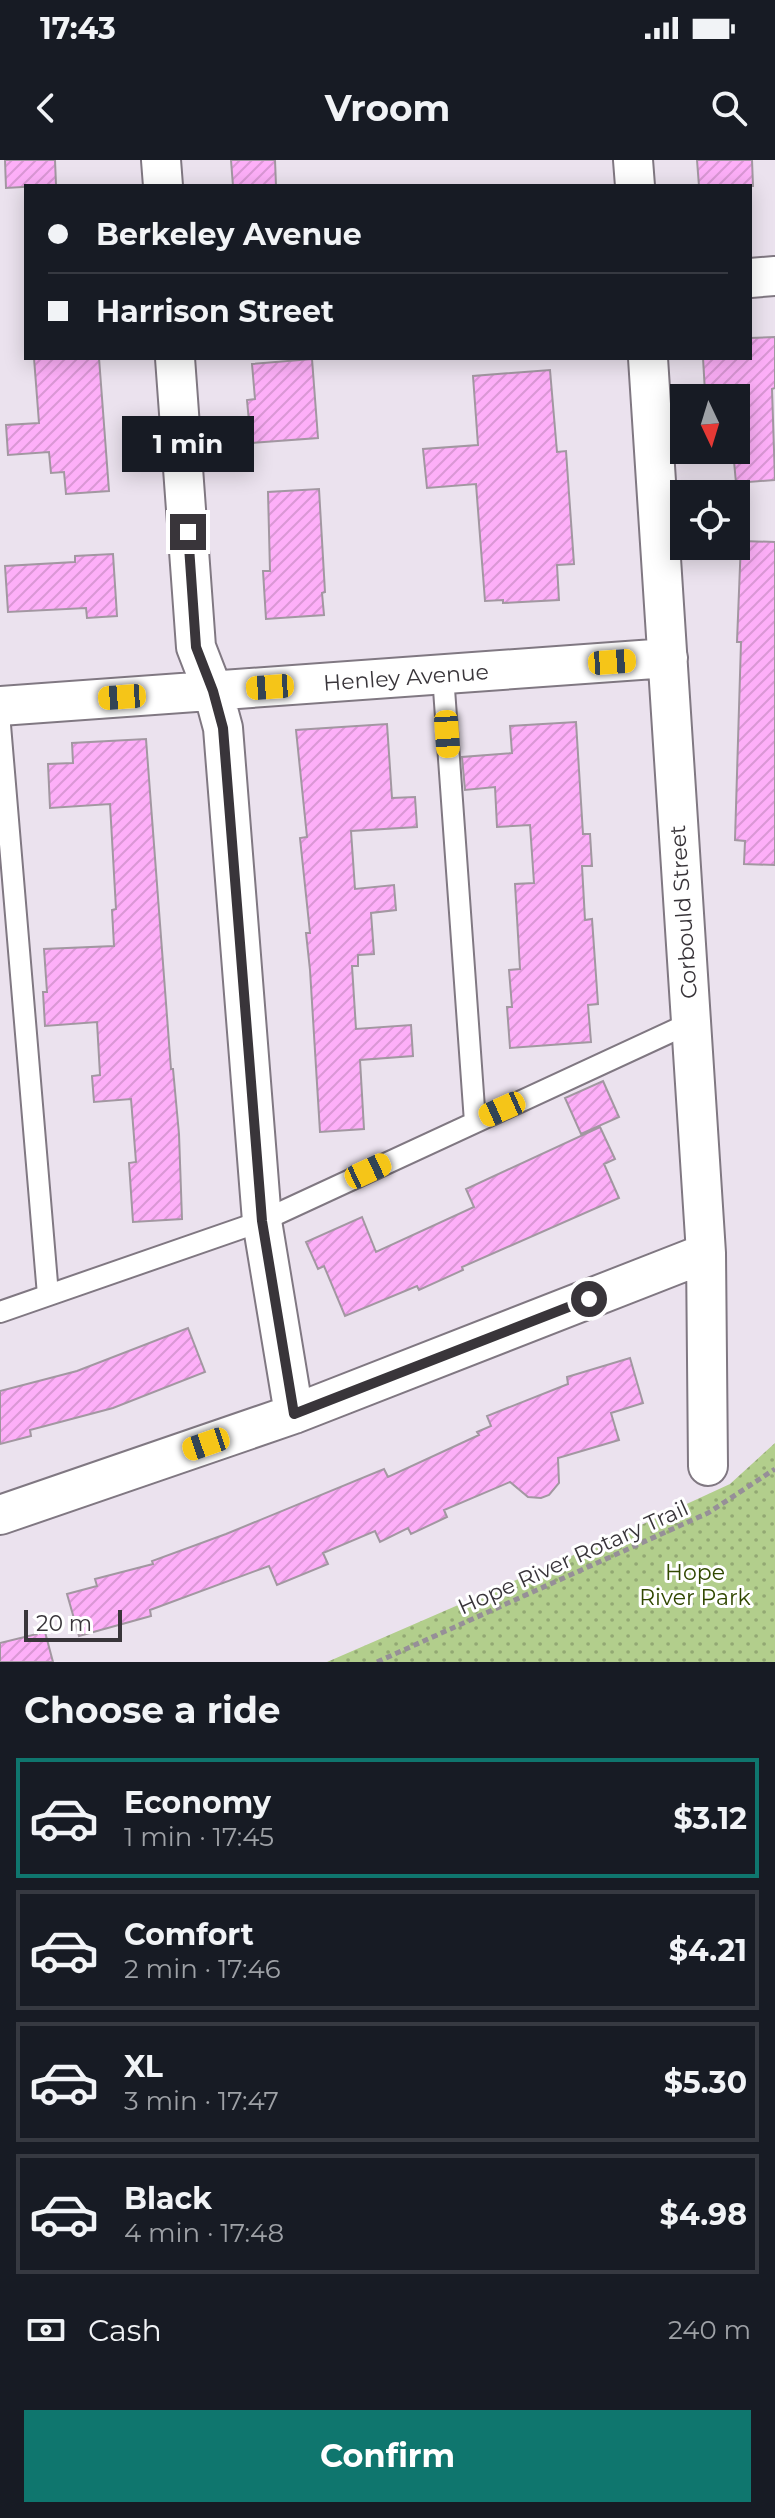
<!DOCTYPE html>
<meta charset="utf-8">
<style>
body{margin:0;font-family:Montserrat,sans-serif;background:#20242c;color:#f1f3f6;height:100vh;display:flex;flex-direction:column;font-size:30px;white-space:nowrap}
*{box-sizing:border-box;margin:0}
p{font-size:26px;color:#9ea1a6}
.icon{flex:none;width:44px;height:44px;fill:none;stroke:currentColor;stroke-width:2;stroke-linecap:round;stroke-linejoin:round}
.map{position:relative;height:1502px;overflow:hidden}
.details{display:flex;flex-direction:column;background:#171b24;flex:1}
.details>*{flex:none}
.banner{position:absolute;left:24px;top:24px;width:728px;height:176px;border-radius:0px;box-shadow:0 4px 20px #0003;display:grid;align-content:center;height:176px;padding:0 24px;background:#171b24}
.needle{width:52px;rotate:176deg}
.buttons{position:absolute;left:670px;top:224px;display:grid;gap:16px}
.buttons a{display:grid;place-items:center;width:80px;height:80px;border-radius:0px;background:#171b24;box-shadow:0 4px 20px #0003;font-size:40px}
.scale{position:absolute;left:24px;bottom:20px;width:98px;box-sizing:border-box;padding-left:8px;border:4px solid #39353a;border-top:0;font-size:22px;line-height:28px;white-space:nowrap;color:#39353a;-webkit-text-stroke:6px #fff;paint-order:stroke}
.end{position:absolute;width:36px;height:36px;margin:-18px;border:10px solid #39353a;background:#fff;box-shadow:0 0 0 4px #fff}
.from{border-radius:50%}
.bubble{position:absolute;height:56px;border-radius:0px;background:#171b24;box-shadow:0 4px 20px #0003;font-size:26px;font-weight:700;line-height:56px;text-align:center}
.car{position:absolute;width:24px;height:48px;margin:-24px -12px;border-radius:10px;box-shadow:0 0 6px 2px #0007;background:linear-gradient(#f5c518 24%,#345 0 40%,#f5c518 0 76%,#345 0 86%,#f5c518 0)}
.banner b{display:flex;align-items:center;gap:28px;height:76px;font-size:30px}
.banner b+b{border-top:2px solid #363941}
.banner i{width:20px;height:20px;background:#f1f3f6}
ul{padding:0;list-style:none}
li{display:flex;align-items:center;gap:24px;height:120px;margin:0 16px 12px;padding:0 8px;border:4px solid #363941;border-radius:0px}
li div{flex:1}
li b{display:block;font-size:30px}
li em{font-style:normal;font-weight:700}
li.selected{border-color:#0f766e}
li>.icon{width:72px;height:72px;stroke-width:1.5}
h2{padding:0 24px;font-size:36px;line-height:96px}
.pay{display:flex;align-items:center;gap:20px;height:88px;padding:0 24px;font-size:30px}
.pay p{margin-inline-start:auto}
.primary-button{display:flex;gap:16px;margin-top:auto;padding:16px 24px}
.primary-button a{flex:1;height:92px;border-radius:0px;background:#0f766e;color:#fff;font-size:32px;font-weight:700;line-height:92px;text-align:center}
.status{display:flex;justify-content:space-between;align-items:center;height:56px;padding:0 40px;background:#171b24;direction:ltr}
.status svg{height:22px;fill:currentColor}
header{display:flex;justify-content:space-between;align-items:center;height:104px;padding:0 24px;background:#171b24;font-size:36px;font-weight:700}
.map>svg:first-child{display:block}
.park{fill:url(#park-dots)}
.building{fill:url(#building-hatch);stroke:#a297a1;stroke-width:2}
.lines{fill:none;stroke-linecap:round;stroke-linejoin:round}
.lane-casing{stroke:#807882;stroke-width:24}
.street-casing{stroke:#807882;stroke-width:42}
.path{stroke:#968f98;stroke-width:5;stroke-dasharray:6 4;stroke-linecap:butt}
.lane{stroke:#fff;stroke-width:20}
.street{stroke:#fff;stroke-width:38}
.route{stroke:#39353a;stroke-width:10}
.labels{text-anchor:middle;stroke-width:6;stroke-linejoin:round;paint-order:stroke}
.street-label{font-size:22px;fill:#39353a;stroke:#fff}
.park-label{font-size:22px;fill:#314800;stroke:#fff}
</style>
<div class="status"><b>17:43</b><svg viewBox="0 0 49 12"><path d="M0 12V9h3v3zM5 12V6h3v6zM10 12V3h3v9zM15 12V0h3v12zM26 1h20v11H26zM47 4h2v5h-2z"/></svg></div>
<header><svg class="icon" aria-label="back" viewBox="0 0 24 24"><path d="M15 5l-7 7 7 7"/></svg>Vroom<svg class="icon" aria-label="search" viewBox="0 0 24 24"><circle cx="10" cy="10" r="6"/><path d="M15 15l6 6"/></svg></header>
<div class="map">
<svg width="775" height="1502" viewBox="0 0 775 1502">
<defs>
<pattern id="park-dots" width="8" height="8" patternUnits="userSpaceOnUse" patternTransform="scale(2)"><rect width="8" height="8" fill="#b2ce8c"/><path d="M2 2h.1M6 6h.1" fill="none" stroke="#92a873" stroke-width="1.8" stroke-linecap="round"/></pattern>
<pattern id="building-hatch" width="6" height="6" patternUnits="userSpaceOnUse" patternTransform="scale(2)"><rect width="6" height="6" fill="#fdaff8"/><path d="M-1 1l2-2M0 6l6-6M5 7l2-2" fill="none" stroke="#da97d5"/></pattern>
</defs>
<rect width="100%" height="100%" fill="#ebe2ee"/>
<path class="park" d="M 775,1283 L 775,1502 L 327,1502 L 615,1377 L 730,1324 Z"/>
<path class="building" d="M 5,0 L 55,0 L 56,25 L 6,28 Z
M 231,0 L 275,0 L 276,26 L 233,26 Z
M 697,0 L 752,0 L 753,26 L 699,26 Z
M 775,177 L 775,228 L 772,229 L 775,320 L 736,323 L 733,290 L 736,290 L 736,231 L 705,232 L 703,198 L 750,198 L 750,178 Z
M 34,198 L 99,198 L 109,331 L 66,334 L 64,312 L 51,313 L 49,292 L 8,295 L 6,265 L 39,263 Z
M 312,199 L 318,278 L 251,283 L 247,240 L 255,239 L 252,204 Z
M 550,210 L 557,292 L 566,291 L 574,404 L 557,405 L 559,440 L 503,443 L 503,440 L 485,441 L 476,324 L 427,328 L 423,289 L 478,285 L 473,216 Z
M 319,329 L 325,432 L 322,433 L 324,455 L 266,459 L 263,411 L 270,411 L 268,332 Z
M 741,381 L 775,382 L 775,705 L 744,704 L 745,681 L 735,680 L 741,482 L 737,482 Z
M 113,394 L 117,456 L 87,458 L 86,448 L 8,452 L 5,406 L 75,402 L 75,396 Z
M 576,562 L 583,674 L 590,674 L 592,706 L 582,706 L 585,760 L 592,759 L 598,844 L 588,845 L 591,882 L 510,888 L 507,847 L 512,847 L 509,810 L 520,809 L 515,724 L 534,723 L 530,665 L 497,667 L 495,627 L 465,630 L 462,597 L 512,593 L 510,566 Z
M 387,564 L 392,638 L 415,637 L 417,667 L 351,671 L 355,729 L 394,725 L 396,750 L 371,753 L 374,794 L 358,795 L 358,806 L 352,806 L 356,869 L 411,865 L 413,896 L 360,900 L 364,969 L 320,972 L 310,810 L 306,773 L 310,773 L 300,678 L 307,677 L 296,570 Z
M 146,579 L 171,909 L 173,909 L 179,974 L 182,1059 L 133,1062 L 129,1003 L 136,1002 L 131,939 L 94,942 L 92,916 L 100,915 L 97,862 L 45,866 L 43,832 L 47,832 L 44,789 L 114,786 L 112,750 L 116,749 L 110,644 L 50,648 L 48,604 L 73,603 L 72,583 Z
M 603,921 L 619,957 L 581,974 L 565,938 Z
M 600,967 L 615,999 L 604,1004 L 619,1038 L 462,1107 L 463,1110 L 419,1130 L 417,1126 L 345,1156 L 324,1106 L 318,1109 L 306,1082 L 362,1057 L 376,1092 L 474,1047 L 466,1029 Z
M 188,1168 L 205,1212 L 113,1248 L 30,1270 L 31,1276 L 0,1284 L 0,1231 L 77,1211 Z
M 630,1198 L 643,1243 L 611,1253 L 619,1280 L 558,1298 L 559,1323 L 549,1335 L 541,1338 L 528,1337 L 510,1322 L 444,1350 L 447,1357 L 411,1374 L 408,1368 L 380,1382 L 375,1371 L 323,1393 L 328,1404 L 277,1425 L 269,1406 L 150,1450 L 151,1456 L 79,1476 L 67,1434 L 97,1426 L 95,1419 L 153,1404 L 152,1401 L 226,1374 L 384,1309 L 388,1317 L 479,1275 L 477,1272 L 491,1266 L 487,1256 L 568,1224 L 567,1217 Z
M 45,1472 L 53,1502 L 0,1502 L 0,1483 Z"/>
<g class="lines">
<defs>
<path id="lane" d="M 443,515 L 475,962
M 0,565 L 48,1135
M 0,1152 L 262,1061 L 690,863"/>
<path id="street" d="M 161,0 L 163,26
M 633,0 L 635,26
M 750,118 L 775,116
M 175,198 L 196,487 L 213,531 L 223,568 L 262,1061 L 294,1254
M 648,198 L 706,1093 L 708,1306
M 0,546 L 668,498
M 0,1355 L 294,1254 L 706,1093"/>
</defs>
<use href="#lane" class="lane-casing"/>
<use href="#street" class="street-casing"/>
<path class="path" d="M 377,1502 L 708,1353 L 775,1309"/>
<use href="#lane" class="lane"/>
<use href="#street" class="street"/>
</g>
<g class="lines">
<path class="route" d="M 188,372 L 196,487 L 213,531 L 223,568 L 262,1061 L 294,1254 L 589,1139"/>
</g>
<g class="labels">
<g class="street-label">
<text transform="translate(406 517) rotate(-4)" y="8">Henley Avenue</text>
<text transform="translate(683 752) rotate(-94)" y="8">Corbould Street</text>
<text transform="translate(573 1397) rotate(-24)" y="8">Hope River Rotary Trail</text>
</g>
<g class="park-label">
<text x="695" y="1420">Hope<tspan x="695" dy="25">River Park</tspan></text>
</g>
</g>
</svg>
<div class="buttons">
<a><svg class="needle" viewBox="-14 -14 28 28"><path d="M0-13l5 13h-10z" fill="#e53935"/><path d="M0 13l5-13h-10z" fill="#9ea1a6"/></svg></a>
<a><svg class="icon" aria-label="locate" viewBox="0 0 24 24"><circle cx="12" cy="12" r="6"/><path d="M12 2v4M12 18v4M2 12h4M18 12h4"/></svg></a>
</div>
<div class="scale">20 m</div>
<i class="end from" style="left:589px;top:1139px"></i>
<i class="end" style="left:188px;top:372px"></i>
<div class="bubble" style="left:122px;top:256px;width:132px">1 min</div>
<i class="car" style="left:612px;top:502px;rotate:86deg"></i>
<i class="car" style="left:270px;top:527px;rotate:266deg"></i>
<i class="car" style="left:122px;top:537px;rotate:266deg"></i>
<i class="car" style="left:447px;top:574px;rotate:176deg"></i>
<i class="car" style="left:502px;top:949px;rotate:246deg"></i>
<i class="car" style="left:368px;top:1011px;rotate:65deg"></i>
<i class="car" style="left:206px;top:1284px;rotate:251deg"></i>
<div class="banner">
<b><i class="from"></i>Berkeley Avenue</b>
<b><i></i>Harrison Street</b>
</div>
</div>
<section class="details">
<h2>Choose a ride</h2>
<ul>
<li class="selected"><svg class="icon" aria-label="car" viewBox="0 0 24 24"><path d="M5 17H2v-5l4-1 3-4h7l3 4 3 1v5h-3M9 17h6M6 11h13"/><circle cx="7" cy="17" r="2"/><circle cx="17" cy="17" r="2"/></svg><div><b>Economy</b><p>1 min · 17:45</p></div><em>$3.12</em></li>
<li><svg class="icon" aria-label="car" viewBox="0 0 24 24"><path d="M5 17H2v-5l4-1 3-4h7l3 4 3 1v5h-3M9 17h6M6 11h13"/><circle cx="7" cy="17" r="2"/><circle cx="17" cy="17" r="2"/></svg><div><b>Comfort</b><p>2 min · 17:46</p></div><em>$4.21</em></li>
<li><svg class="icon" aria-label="car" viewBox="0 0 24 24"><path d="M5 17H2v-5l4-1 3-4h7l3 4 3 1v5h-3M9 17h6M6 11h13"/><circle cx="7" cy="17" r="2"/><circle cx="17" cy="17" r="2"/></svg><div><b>XL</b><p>3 min · 17:47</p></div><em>$5.30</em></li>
<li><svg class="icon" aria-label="car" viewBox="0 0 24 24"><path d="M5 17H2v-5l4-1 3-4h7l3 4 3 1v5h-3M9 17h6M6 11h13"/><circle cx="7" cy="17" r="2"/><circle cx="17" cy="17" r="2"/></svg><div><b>Black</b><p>4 min · 17:48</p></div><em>$4.98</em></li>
</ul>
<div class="pay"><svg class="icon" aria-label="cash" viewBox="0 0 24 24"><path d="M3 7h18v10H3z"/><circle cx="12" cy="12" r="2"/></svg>Cash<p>240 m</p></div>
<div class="primary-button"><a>Confirm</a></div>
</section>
